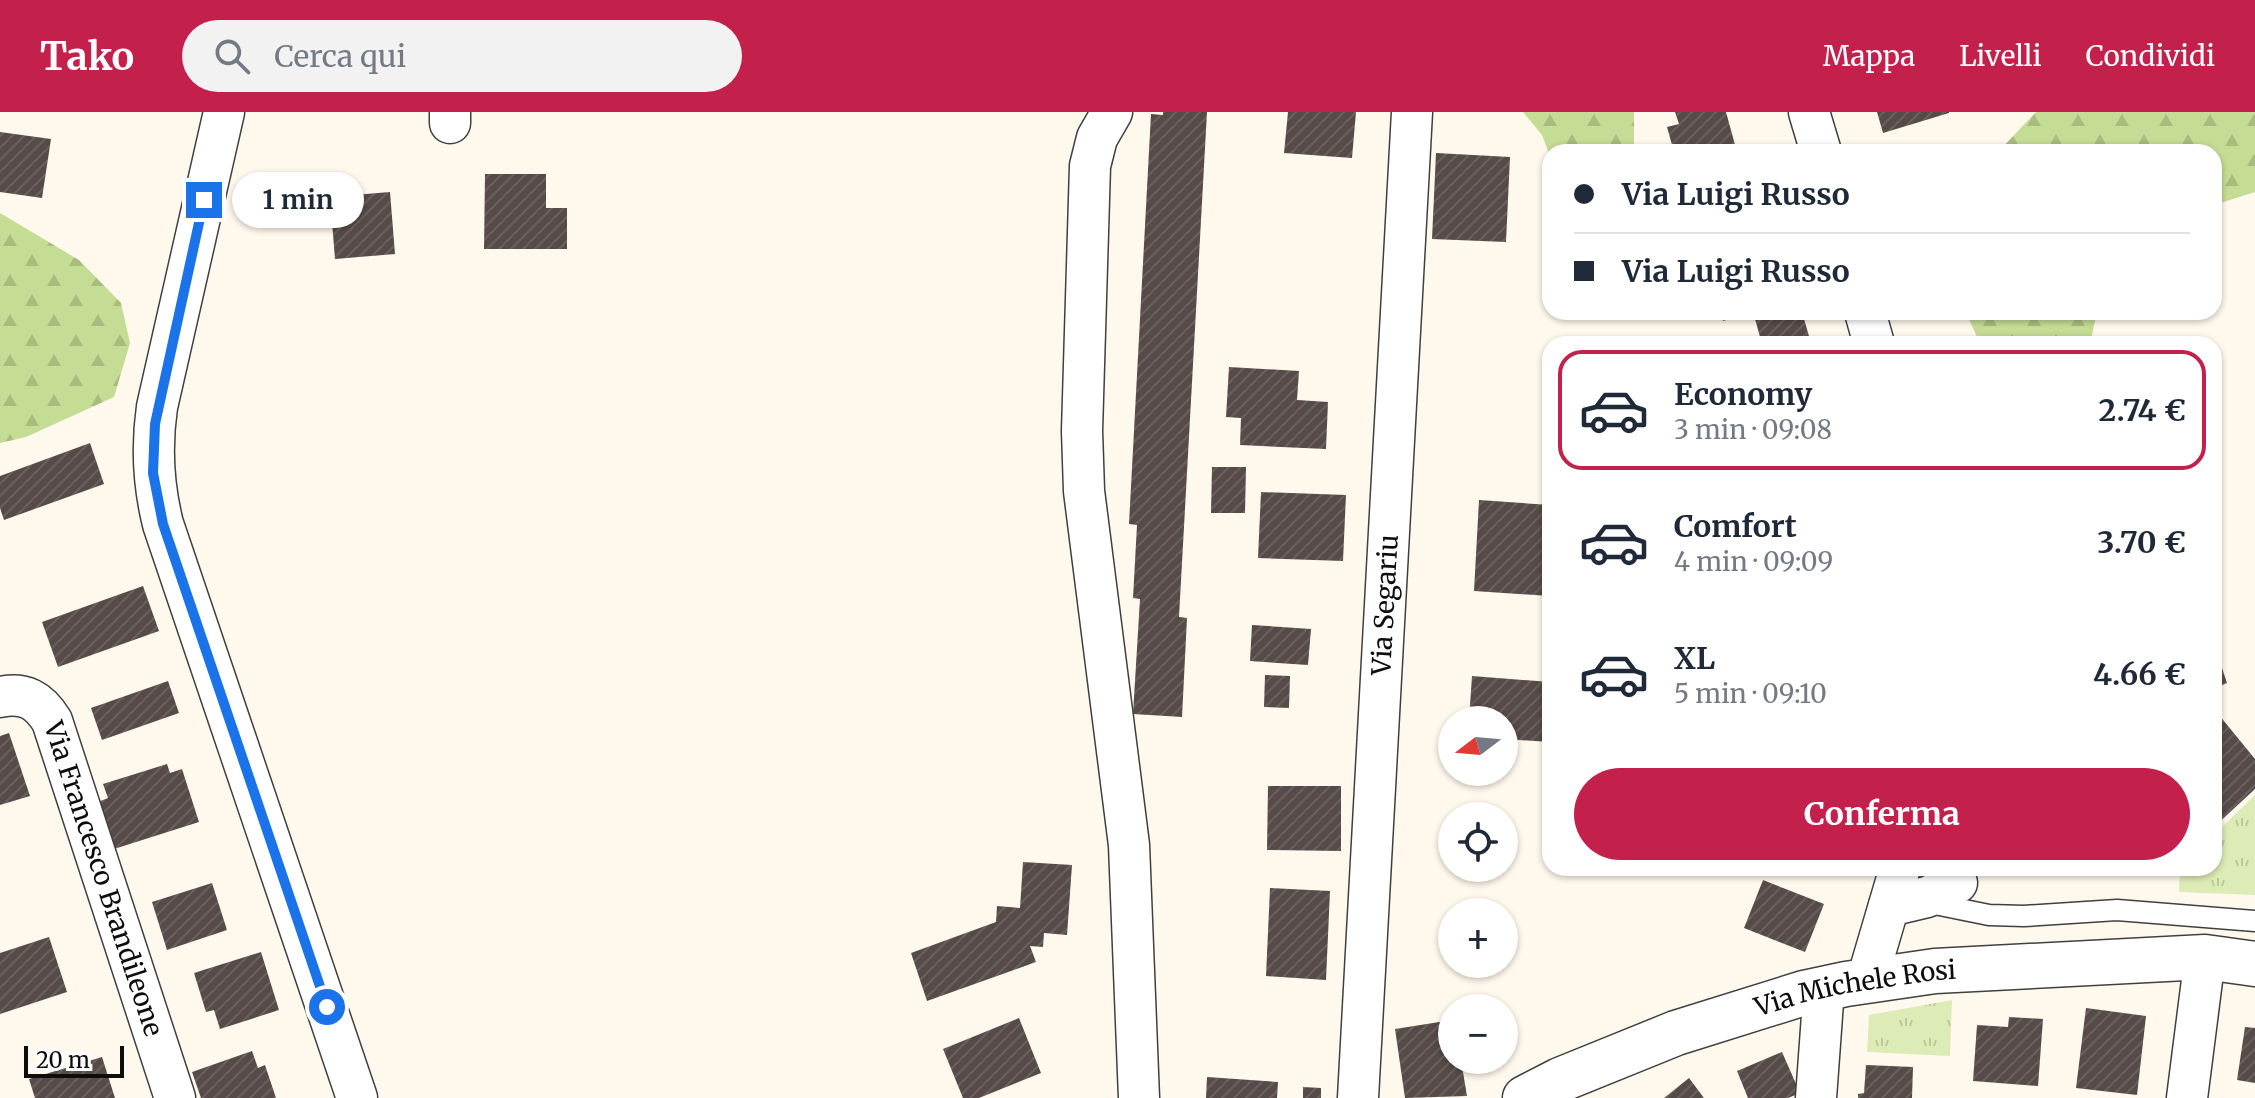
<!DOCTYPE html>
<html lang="it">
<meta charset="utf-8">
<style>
body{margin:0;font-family:Merriweather,serif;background:#f2f2f3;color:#1f2937;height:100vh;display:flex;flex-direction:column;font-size:30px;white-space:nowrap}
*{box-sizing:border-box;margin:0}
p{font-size:26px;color:#747a83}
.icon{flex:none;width:44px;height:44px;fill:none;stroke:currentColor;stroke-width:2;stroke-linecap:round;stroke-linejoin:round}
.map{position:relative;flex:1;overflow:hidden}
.side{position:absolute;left:1542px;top:224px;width:680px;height:540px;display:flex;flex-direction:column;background:#fff;border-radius:24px;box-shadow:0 2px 6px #0004}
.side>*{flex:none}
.hud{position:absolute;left:1542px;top:32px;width:680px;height:176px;border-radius:24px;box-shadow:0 2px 6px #0004;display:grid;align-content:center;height:176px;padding:0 32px;background:#fff}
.needle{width:52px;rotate:254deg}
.fabs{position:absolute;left:1438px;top:594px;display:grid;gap:16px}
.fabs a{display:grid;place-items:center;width:80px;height:80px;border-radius:50%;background:#fff;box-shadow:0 2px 6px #0004;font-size:40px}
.scale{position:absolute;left:24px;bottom:20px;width:100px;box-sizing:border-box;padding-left:8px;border:4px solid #0d0d0d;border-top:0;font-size:22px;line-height:28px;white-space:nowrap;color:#0d0d0d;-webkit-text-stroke:6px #fff;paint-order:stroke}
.end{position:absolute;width:36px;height:36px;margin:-18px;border:10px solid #1a73e8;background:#fff;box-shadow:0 0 0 4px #fff}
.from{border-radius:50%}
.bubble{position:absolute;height:56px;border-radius:28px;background:#fff;box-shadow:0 2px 6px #0004;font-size:26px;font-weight:700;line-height:56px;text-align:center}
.hud b{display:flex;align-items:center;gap:28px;height:76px;font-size:30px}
.hud b+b{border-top:2px solid #e0e1e3}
.hud i{width:20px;height:20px;background:#1f2937}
ul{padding:14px 0 0;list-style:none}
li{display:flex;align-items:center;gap:24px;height:120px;margin:0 16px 12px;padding:0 16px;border:4px solid transparent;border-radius:24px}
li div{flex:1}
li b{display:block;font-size:30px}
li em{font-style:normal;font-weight:700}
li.current{border-color:#c3204c}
li>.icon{width:72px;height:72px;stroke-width:1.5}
.button{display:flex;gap:16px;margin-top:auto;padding:16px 32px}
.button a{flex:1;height:92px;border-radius:48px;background:#c3204c;color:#fff;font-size:32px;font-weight:700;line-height:92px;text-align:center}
header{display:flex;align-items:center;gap:48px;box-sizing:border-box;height:112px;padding:0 40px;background:#c3204c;color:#fff}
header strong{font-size:38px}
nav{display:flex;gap:44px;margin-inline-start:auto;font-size:28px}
.search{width:560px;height:72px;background:#f2f2f3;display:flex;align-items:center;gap:20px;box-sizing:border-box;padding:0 28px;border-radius:44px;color:#747a83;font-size:30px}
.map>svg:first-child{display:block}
.grass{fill:url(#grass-tufts)}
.forest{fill:url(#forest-firs)}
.building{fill:url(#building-hatch)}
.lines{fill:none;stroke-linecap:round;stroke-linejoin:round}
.service-casing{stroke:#404040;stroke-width:23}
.minor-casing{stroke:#404040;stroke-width:43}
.tertiary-casing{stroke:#404040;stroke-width:47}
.service{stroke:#fff;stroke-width:20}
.minor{stroke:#fff;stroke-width:40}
.tertiary{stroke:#fff;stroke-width:44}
.route{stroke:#1a73e8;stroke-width:10}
.labels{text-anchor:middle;stroke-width:8;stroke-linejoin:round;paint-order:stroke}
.street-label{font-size:26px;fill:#0d0d0d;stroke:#fff}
</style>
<header>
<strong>Tako</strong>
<div class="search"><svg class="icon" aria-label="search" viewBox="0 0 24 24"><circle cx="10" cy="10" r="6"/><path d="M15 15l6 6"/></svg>Cerca qui</div>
<nav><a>Mappa</a><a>Livelli</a><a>Condividi</a></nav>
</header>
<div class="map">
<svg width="2255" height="986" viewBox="0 0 2255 986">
<defs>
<pattern id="grass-tufts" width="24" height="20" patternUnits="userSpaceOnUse" patternTransform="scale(2)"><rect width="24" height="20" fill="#ddebb6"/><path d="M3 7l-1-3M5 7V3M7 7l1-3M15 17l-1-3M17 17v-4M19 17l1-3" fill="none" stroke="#bcc89b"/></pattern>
<pattern id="forest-firs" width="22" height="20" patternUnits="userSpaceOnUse" patternTransform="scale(2)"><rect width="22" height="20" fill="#c5dc94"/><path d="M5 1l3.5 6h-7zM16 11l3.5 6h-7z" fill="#a8bc7e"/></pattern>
<pattern id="building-hatch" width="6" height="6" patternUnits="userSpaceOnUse" patternTransform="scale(2)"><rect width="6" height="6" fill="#564b49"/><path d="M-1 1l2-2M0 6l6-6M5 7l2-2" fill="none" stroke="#69605f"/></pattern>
</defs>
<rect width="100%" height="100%" fill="#fff8ed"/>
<path class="grass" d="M 2255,683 L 2255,783 L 2179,780 L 2180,756 L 2214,756 L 2214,723 Z
M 1952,888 L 1950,944 L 1867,940 L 1869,903 Z"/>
<path class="forest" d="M 1523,0 L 1634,0 L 1634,40 L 1550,40 L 1550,44 L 1542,23 Z
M 2036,0 L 2255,0 L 2255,80 L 2214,93 L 2214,40 L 1998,40 Z
M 0,101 L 79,148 L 121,191 L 130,231 L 114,285 L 26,325 L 0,331 Z
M 1966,200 L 2097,200 L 2090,232 L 1980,232 Z"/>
<path class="building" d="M 1163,0 L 1207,0 L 1179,505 L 1187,506 L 1182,605 L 1133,602 L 1140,487 L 1133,486 L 1137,413 L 1129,412 L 1151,2 L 1163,3 Z
M 1288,0 L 1356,0 L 1352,46 L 1284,41 Z
M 1675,0 L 1726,0 L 1737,40 L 1674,40 L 1667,15 L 1679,12 Z
M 1877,0 L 1949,0 L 1949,1 L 1883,21 Z
M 0,20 L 51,27 L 42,86 L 0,80 Z
M 1436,41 L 1510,45 L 1506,130 L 1432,127 Z
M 485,62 L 546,62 L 546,96 L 567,96 L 567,137 L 484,137 Z
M 390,80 L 395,142 L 335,147 L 330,85 Z
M 1720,200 L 1751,200 L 1751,201 L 1723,209 Z
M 1753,200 L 1802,200 L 1811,231 L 1762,232 Z
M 1229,255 L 1299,259 L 1297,288 L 1328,290 L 1326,337 L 1240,333 L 1241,306 L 1226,305 Z
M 90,331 L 104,372 L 4,408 L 0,396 L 0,364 Z
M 1212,355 L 1246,355 L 1245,401 L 1211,401 Z
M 1261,380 L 1346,383 L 1343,449 L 1258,446 Z
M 1479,388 L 1550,393 L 1550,484 L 1474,479 Z
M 2214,397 L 2222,400 L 2215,427 L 2214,426 Z
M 143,474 L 159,519 L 58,555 L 42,510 Z
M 1252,513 L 1311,517 L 1308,553 L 1250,549 Z
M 2214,532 L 2227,571 L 2214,577 Z
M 1265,563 L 1290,564 L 1289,596 L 1264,595 Z
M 1472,564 L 1550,570 L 1550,630 L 1504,627 L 1504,608 L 1469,608 Z
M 168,569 L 179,601 L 102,628 L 91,596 Z
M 2219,603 L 2255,647 L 2255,677 L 2214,715 L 2214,606 Z
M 9,621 L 30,684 L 0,693 L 0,624 Z
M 167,652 L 170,661 L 182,657 L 199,710 L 114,737 L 98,690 L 108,686 L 103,672 Z
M 1268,674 L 1341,674 L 1341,739 L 1267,738 Z
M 1023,750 L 1072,753 L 1067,823 L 1044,821 L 1043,835 L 1030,834 L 1036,850 L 927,889 L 911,841 L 996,810 L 997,794 L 1020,796 Z
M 1763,768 L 1824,792 L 1805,840 L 1744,816 Z
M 212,771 L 227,818 L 167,838 L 152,790 Z
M 1270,776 L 1330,779 L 1326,868 L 1266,864 Z
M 49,825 L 67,880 L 0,902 L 0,841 Z
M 261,840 L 279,898 L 220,917 L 214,898 L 206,900 L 194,861 Z
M 2086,896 L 2146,904 L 2137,983 L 2076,976 Z
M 2009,905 L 2043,907 L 2038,974 L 1973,969 L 1977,913 L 2008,915 Z
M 1019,906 L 1041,961 L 979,986 L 963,986 L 943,937 Z
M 1452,908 L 1452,948 L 1461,948 L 1467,984 L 1405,986 L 1395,917 Z
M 2245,915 L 2255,916 L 2255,971 L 2237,968 Z
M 252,939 L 258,956 L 265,953 L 276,986 L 201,986 L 192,960 Z
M 1782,940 L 1800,981 L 1788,986 L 1748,986 L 1737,959 Z
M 102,945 L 115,986 L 35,986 L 29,967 Z
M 1866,953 L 1913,955 L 1912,986 L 1858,986 L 1858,982 L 1864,981 Z
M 1207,965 L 1278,970 L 1277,986 L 1206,986 Z
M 1689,966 L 1704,986 L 1664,986 Z
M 1303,975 L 1321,976 L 1321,986 L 1303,986 Z"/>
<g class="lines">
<defs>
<path id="service" d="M 1925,790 L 1989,803 L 2024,804 L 2117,798 L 2255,809"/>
<g id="minor">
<path d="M 224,0 L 157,295 C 151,336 153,372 163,412 L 357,986"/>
<path d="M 1112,0 L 1097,26 L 1090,54 L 1082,319 L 1084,379 L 1129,733 L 1139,986"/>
<path d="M 1809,0 L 1821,40"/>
<path d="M 450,11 L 450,0"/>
<path d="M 1865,200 L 1874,232"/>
<path id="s1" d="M 0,585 C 25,580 39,588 52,609 L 175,986"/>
<path d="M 1889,794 L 1927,785 L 1957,771"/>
<path d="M 1867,868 L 1900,756"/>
<path id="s2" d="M 1358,986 L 1412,0"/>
<path d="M 1816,986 L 1824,876"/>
<path d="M 2187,986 L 2205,845"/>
</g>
<g id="tertiary">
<path id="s3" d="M 1525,986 L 1560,968 L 1676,921 L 1804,881 L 1846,872 L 1935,859 L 2205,845 L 2255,852"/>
</g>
</defs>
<use href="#service" class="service-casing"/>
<use href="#minor" class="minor-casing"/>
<use href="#tertiary" class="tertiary-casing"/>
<use href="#service" class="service"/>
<use href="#minor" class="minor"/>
<use href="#tertiary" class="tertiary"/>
</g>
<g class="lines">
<path class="route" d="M 204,88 L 155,312 L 153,361 L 163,412 L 327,895"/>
</g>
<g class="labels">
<g class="street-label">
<text dy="9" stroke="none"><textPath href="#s2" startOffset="494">Via Segariu</textPath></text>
<text dy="9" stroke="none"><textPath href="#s1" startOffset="228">Via Francesco Brandileone</textPath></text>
<text dy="9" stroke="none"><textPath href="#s3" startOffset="350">Via Michele Rosi</textPath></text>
</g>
</g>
</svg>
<div class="fabs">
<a><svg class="needle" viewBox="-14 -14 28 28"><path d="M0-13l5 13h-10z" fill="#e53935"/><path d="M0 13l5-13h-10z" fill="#747a83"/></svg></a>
<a><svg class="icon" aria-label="locate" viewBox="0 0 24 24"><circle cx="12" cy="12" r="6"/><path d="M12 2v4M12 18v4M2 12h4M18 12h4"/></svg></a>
<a>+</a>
<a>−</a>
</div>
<div class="scale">20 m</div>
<i class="end from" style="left:327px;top:895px"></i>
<i class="end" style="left:204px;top:88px"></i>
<div class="bubble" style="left:232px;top:60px;width:132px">1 min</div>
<div class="hud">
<b><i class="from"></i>Via Luigi Russo</b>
<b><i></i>Via Luigi Russo</b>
</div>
<section class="side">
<ul>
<li class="current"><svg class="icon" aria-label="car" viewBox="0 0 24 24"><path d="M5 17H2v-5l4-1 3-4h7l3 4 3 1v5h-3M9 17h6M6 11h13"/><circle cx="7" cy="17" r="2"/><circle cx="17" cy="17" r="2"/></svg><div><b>Economy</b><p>3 min · 09:08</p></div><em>2.74 €</em></li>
<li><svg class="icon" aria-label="car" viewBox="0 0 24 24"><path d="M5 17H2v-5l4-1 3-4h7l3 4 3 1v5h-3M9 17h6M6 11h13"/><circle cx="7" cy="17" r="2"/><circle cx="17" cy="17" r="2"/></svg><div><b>Comfort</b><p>4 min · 09:09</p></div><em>3.70 €</em></li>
<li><svg class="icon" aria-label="car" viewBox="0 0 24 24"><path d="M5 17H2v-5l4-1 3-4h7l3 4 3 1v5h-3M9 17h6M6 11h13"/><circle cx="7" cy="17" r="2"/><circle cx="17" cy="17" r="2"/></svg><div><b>XL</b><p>5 min · 09:10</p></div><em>4.66 €</em></li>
</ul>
<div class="button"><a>Conferma</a></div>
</section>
</div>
